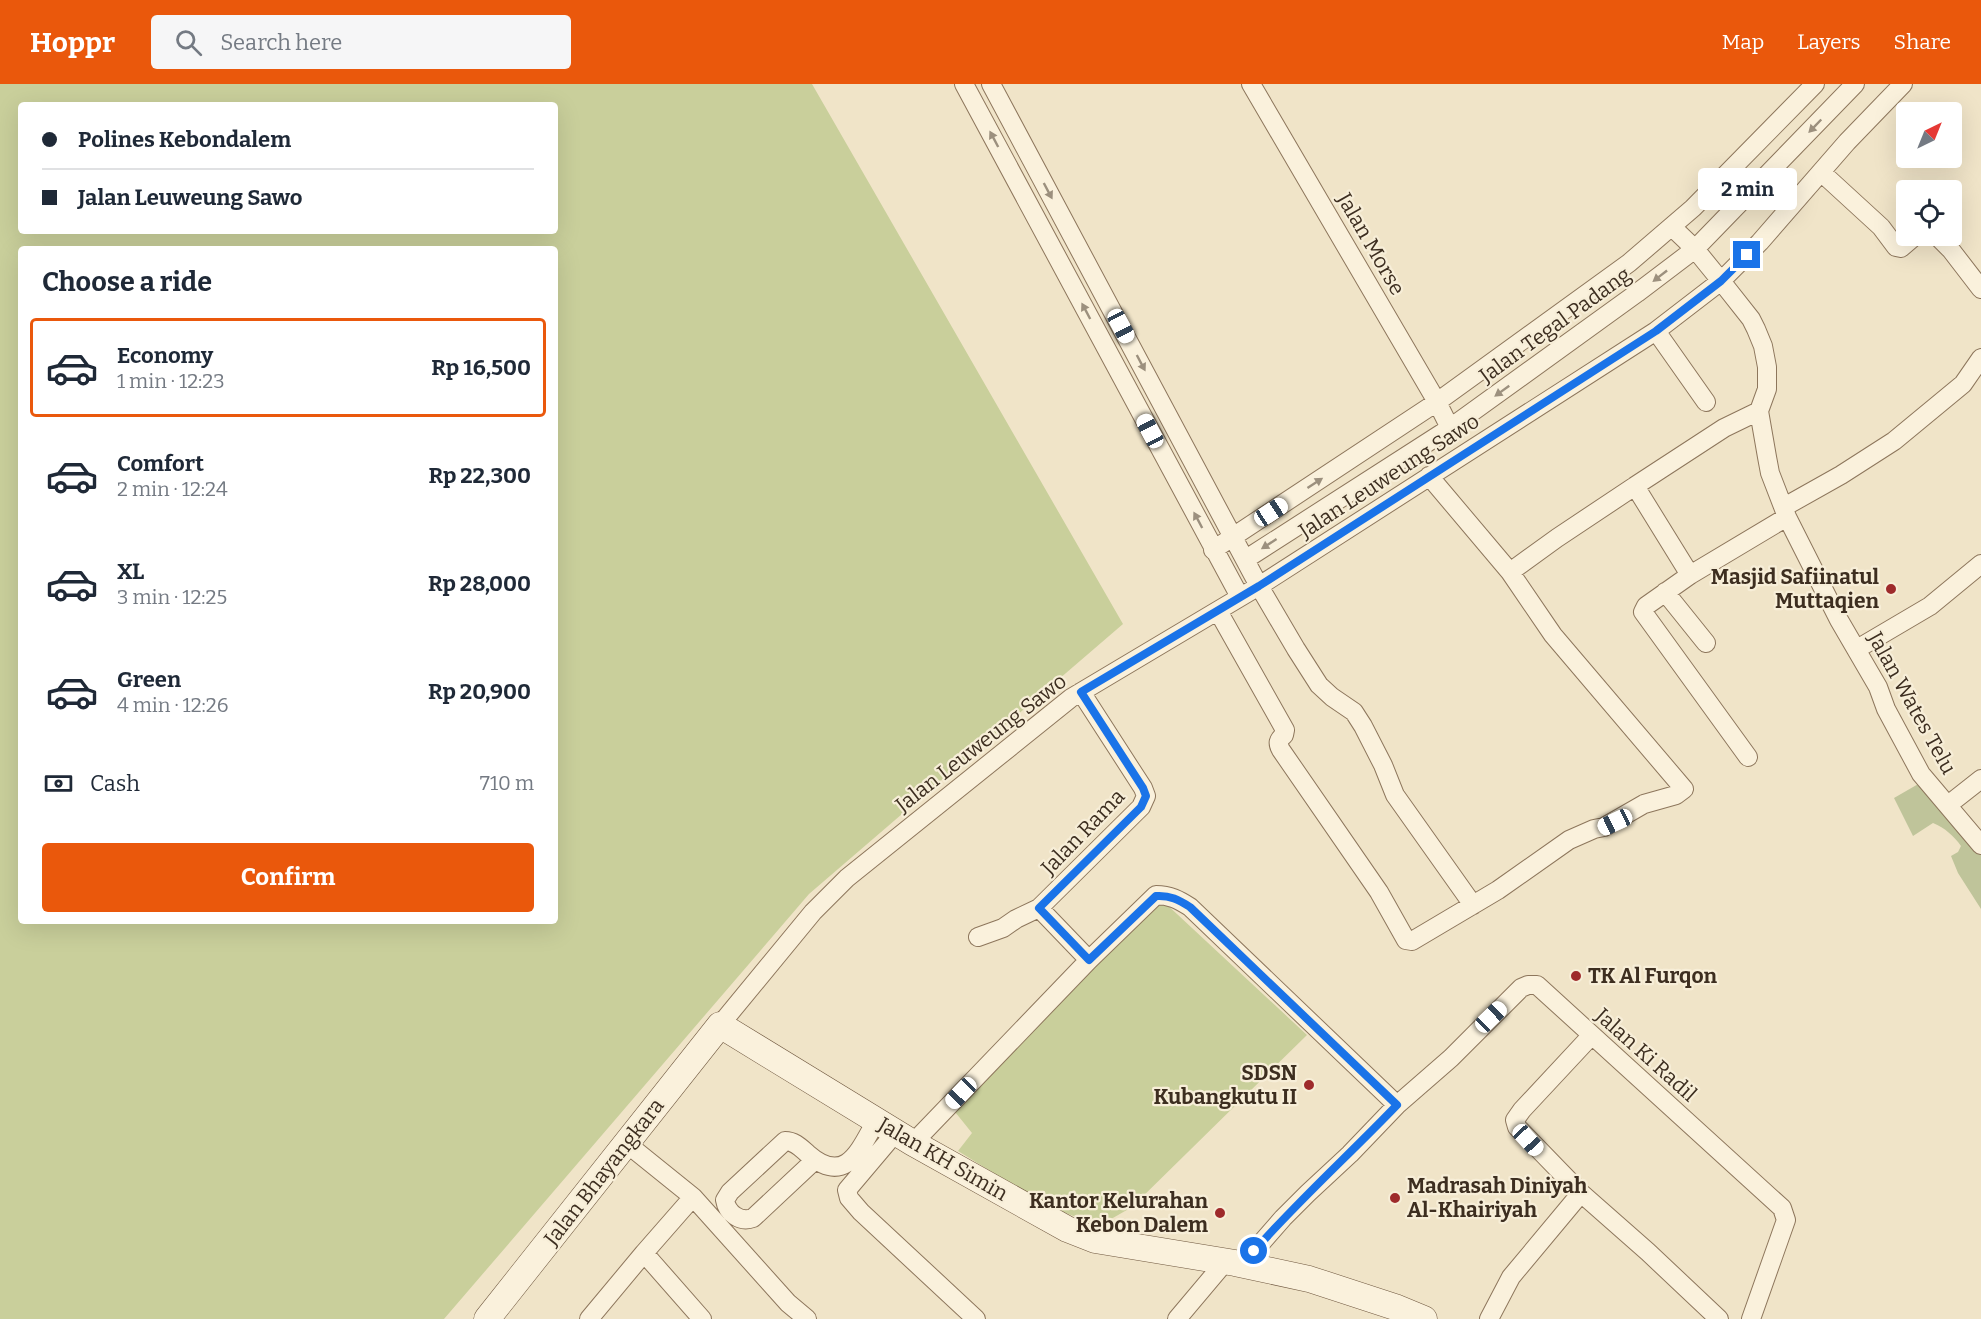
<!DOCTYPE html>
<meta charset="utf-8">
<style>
body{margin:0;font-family:Bitter,serif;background:#f6f6f7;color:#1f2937;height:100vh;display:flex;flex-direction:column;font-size:22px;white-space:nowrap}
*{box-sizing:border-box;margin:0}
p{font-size:20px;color:#747a83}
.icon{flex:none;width:33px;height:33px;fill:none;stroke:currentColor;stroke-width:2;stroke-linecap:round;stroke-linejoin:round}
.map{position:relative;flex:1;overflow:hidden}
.details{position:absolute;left:18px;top:162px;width:540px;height:678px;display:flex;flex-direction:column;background:#fff;border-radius:6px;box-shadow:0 6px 24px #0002}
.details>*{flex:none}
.hud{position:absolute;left:18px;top:18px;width:540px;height:132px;border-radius:6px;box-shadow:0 6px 24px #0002;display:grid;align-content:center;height:132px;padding:0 24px;background:#fff}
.needle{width:39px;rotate:43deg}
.fabs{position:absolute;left:1896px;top:18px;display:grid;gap:12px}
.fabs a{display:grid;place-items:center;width:66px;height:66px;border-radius:6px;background:#fff;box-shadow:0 6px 24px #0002;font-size:30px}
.end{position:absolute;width:27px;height:27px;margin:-14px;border:8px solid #1a73e8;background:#fff;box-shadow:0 0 0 3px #fff}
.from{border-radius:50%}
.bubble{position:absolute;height:42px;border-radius:6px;background:#fff;box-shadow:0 6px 24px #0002;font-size:20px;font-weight:700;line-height:42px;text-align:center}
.car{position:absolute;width:18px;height:36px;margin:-18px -9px;border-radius:8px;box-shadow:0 0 4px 2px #0007;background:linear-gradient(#fff 24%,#345 0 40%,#fff 0 76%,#345 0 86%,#fff 0)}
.hud b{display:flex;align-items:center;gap:21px;height:57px;font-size:22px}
.hud b+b{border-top:2px solid #e0e1e3}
.hud i{width:15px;height:15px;background:#1f2937}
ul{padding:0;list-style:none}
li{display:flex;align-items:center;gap:18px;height:99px;margin:0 12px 9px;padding:0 12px;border:3px solid transparent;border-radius:6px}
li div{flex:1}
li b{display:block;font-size:22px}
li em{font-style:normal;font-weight:700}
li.active{border-color:#ea580c}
li>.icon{width:54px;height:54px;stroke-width:1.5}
h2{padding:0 24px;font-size:27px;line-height:72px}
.pay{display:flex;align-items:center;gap:15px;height:66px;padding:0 24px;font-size:22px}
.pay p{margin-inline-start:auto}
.button{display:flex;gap:12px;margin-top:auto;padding:12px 24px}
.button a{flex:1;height:69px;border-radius:6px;background:#ea580c;color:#fff;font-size:24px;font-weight:700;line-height:69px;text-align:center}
header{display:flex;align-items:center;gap:36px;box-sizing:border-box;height:84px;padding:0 30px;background:#ea580c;color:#fff}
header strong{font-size:28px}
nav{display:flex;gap:33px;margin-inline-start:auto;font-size:21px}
.search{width:420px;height:54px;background:#f6f6f7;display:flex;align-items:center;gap:15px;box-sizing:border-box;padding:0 21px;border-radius:6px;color:#747a83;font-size:22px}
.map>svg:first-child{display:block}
.green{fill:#c9cf9b;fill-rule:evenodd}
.cemetery{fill:#bfc49a}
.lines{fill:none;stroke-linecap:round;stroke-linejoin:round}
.street-casing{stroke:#8d765c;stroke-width:20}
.secondary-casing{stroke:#6f573f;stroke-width:27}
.street{stroke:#faf1dc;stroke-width:18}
.secondary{stroke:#faf1dc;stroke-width:26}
.oneway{fill:#9c907e}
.route{stroke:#1a73e8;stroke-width:8}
.poi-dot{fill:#9e2a2b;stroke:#f7eed8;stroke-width:2}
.labels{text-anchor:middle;stroke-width:4.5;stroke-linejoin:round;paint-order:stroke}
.street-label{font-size:21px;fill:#3d2e20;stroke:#f7eed8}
.poi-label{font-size:21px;font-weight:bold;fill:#3d2e20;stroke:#f7eed8;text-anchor:end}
</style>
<header>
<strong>Hoppr</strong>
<div class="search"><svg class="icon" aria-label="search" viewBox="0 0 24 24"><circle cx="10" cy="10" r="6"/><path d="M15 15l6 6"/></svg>Search here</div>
<nav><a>Map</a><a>Layers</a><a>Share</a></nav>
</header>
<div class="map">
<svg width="1981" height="1235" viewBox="0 0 1981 1235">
<rect width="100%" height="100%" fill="#f0e4c8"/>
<path class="green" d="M 0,0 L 812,0 L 1123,540 L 809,810 L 444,1235 L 0,1235 ZM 21,21 L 555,21 L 555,147 L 21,147 ZM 21,165 L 555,165 L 555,837 L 21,837 Z
M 1163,817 L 1307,951 L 1132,1123 L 1099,1142 L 1045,1121 L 958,1067 L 972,1049 L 947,1018 Z"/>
<path class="cemetery" d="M 1920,699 L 1981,768 L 1981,825 L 1958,789 L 1951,772 L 1958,768 L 1961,762 C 1954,752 1945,744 1933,739 L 1913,752 L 1894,714 Z"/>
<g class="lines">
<defs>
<path id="street" d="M 964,0 L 1240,513
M 991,0 L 1259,502 L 1296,565 L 1319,601 L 1332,613 L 1354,628 L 1363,642 L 1383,681 L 1395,711 L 1473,821
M 1251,0 L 1437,318 L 1450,344
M 1821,88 L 1881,143 L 1896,163 L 1901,164 L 1915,152
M 1672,143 L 1695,165 L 1721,197 L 1751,235 L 1756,245 L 1763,262 L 1767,283 L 1767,305 L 1759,327 L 1767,373 L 1770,389 L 1787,433 L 1839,536 L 1878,603 L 1886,625 L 1921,690 L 1981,761
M 1937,152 L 1951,166 L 1981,205
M 1656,247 L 1706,318
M 1429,392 L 1510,488 L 1557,454 L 1635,402
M 1784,423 L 1841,391 L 1894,357 L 1963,300 L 1981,274
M 1213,466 L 1437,318 L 1629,179 L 1693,124 L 1815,0
M 1246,475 L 1450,344 L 1637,209 L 1695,165 L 1855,0
M 1690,491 L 1787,433
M 1665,508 L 1706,559
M 1218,527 L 1285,646 L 1284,651 C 1278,656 1277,659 1281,666 L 1379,808 L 1406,856 L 1412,857 L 1498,806 L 1569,756 L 1594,745 L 1604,743 L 1644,720 L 1676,711 L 1684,705 L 1553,551 L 1510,488
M 1857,565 L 1930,522 L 1981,480
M 1748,673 L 1643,528 L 1646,522 L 1690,491 L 1635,402 L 1724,344 L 1759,327
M 1948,721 L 1981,695
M 1039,824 L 1089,876
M 978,853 L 1003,844 L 1016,835 L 1039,824 L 1141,723 L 1146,712 L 1143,704 L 1081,608
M 720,941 L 813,828 L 847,794 L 1071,614 L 1259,502 L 1656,247 L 1721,197 L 1760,158 L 1847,58 L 1903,0
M 1591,952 L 1522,1026 L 1515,1036 L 1517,1043 L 1581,1109 L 1648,1168 L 1719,1235
M 896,1048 L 847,1106 L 849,1114 L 861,1128 L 976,1235
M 626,1059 L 693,1113 L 788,1219 L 807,1235
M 913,1059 L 1089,876 L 1156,811 C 1170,811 1179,816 1190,823 L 1397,1021
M 815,1076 L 753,1134 C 740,1139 727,1129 725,1116 L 730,1108 L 785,1057 C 795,1057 801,1064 808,1070 C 846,1103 860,1065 876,1037
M 644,1169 L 702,1235
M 1242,1181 L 1283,1134 L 1308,1109 L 1350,1070 L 1397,1021 L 1451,974 L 1521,904 L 1528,901 L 1537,901 L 1782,1124 L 1786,1136 L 1751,1235
M 589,1235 L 644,1169 L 693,1113
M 1177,1235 L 1225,1178
M 1489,1235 L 1511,1193 L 1581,1109"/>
<path id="secondary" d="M 487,1235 L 720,941 L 913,1059 L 1067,1145 L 1095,1156 L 1235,1179 L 1309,1195 L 1395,1223 L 1424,1235"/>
</defs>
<use href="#street" class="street-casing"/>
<use href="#secondary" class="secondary-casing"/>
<use href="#street" class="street"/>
<use href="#secondary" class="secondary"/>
</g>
<defs><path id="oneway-solid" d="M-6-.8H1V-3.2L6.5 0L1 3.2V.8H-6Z" transform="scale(1.5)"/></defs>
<g class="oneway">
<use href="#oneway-solid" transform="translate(1815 42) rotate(134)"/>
<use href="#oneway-solid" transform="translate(994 55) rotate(-118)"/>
<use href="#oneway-solid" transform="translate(1048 107) rotate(62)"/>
<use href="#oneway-solid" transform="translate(1660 192) rotate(142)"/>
<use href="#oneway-solid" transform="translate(1086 227) rotate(-118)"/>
<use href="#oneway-solid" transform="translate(1141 279) rotate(62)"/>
<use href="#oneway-solid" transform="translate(1502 307) rotate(144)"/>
<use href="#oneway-solid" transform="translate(1315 399) rotate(-33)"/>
<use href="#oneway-solid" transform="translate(1198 436) rotate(-118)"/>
<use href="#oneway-solid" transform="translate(1269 460) rotate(147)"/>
</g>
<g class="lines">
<path class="route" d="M 1254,1167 C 1299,1116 1350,1070 1397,1021 L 1190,823 C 1179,816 1170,811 1156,812 L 1089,876 L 1039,824 L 1141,723 L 1146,712 L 1143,704 L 1081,608 L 1259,502 L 1656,247 L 1721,197 L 1747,171"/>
</g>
<g class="poi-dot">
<circle cx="1891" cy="505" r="6"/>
<circle cx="1576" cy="892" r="6"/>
<circle cx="1309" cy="1001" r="6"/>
<circle cx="1395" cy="1114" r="6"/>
<circle cx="1220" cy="1129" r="6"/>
</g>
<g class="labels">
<g class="street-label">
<text transform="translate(1371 160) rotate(60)" y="7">Jalan Morse</text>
<text transform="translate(1555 241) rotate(-36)" y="7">Jalan Tegal Padang</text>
<text transform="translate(1389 392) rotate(-33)" y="7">Jalan Leuweung Sawo</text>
<text transform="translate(1912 619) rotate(61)" y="7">Jalan Wates Telu</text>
<text transform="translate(981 659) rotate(-38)" y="7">Jalan Leuweung Sawo</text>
<text transform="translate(1083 748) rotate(-46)" y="7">Jalan Rama</text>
<text transform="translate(1646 971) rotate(42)" y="7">Jalan Ki Radil</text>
<text transform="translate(943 1075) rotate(30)" y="7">Jalan KH Simin</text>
<text transform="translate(604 1088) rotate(-52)" y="7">Jalan Bhayangkara</text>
</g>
<g class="poi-label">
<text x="1879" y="500">Masjid Safiinatul<tspan x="1879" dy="24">Muttaqien</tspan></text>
<text x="1588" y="899" text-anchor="start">TK Al Furqon</text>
<text x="1297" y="996">SDSN<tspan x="1297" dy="24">Kubangkutu II</tspan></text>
<text x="1407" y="1109" text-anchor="start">Madrasah Diniyah<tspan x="1407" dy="24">Al-Khairiyah</tspan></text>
<text x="1208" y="1124">Kantor Kelurahan<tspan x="1208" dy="24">Kebon Dalem</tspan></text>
</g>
</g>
</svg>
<div class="fabs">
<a><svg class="needle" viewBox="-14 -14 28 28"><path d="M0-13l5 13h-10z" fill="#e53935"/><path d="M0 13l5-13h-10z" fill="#747a83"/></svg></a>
<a><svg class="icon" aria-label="locate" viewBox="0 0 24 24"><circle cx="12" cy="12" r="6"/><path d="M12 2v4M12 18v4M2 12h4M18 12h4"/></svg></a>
</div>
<i class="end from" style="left:1254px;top:1167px"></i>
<i class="end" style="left:1747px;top:171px"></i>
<div class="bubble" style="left:1698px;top:84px;width:99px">2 min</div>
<i class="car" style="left:1121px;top:242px;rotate:152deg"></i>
<i class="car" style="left:1150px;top:347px;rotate:332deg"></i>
<i class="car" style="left:1271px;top:428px;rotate:57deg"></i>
<i class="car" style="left:1615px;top:738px;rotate:245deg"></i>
<i class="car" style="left:1491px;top:933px;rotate:46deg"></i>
<i class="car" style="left:961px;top:1009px;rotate:224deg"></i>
<i class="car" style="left:1528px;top:1056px;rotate:137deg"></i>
<div class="hud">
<b><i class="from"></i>Polines Kebondalem</b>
<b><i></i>Jalan Leuweung Sawo</b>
</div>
<section class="details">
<h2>Choose a ride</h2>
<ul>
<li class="active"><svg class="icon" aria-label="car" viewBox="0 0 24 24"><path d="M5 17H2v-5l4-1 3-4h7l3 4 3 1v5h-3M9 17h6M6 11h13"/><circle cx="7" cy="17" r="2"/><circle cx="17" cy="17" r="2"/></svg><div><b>Economy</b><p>1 min · 12:23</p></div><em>Rp 16,500</em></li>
<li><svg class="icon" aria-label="car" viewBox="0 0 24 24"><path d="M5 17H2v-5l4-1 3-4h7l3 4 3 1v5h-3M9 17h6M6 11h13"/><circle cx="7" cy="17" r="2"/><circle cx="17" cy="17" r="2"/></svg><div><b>Comfort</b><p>2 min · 12:24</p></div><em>Rp 22,300</em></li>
<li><svg class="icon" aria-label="car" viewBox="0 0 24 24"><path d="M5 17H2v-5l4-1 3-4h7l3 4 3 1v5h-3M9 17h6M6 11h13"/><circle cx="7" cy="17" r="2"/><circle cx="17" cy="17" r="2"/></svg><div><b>XL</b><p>3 min · 12:25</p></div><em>Rp 28,000</em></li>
<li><svg class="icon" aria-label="car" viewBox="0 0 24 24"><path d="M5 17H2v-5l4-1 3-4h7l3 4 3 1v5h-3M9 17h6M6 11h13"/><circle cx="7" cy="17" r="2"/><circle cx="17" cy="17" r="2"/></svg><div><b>Green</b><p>4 min · 12:26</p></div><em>Rp 20,900</em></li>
</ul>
<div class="pay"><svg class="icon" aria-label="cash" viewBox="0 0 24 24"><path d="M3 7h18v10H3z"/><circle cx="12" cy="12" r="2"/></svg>Cash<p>710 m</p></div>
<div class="button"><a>Confirm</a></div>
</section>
</div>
